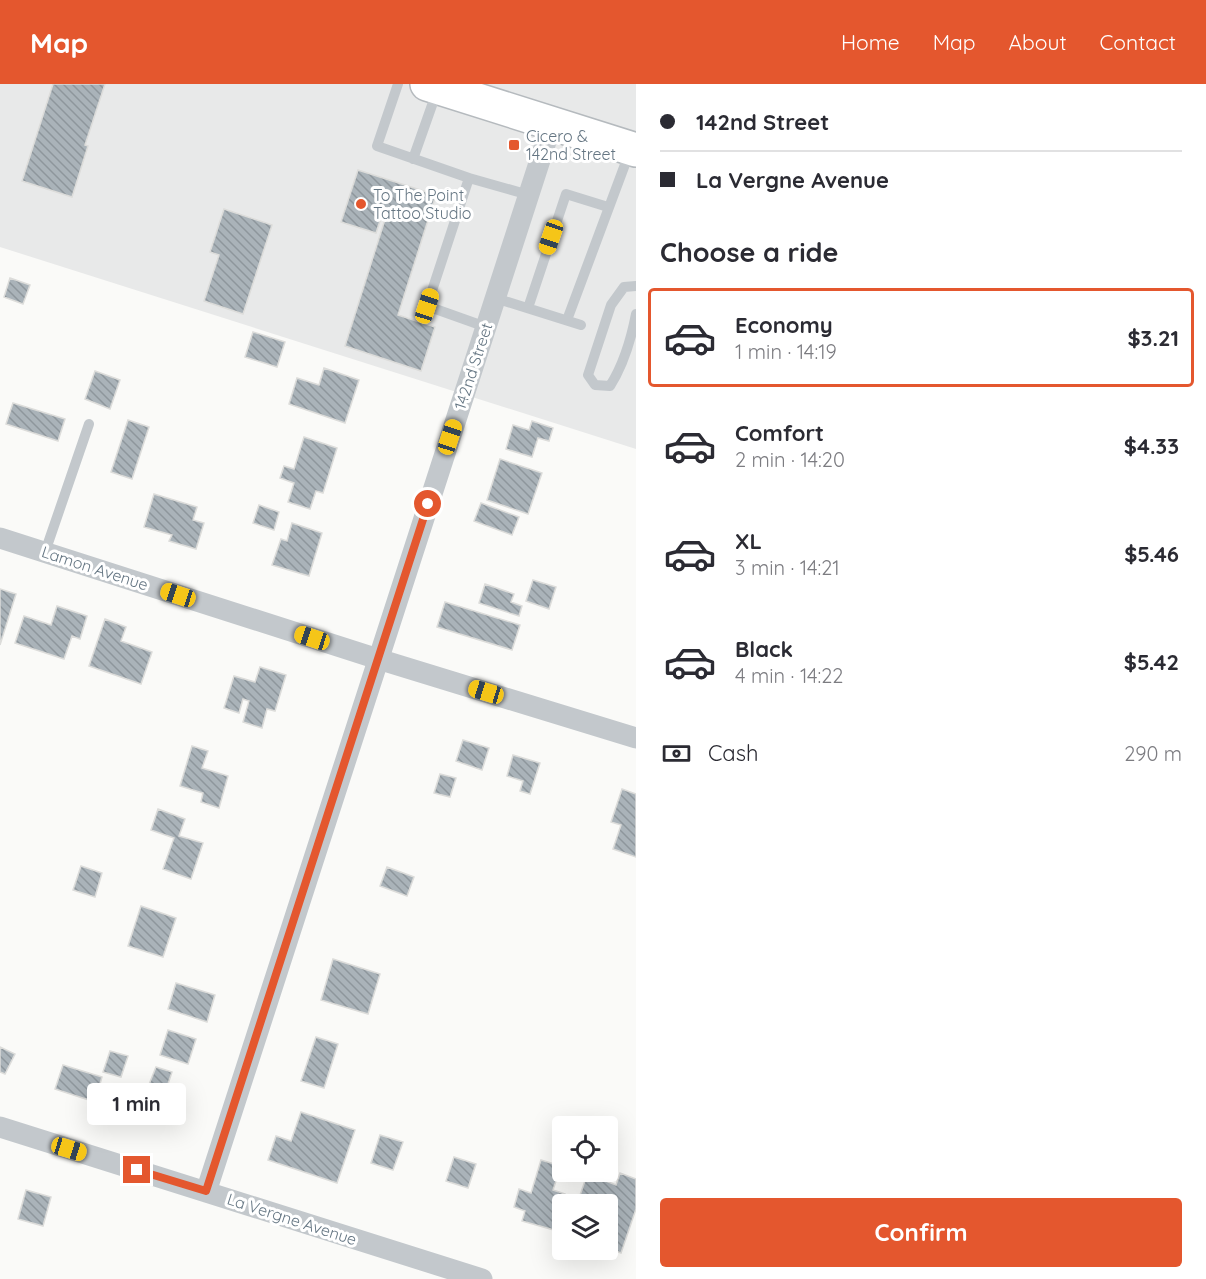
<!DOCTYPE html>
<meta charset="utf-8">
<style>
body{margin:0;font-family:Quicksand,sans-serif;background:#f7f7f7;color:#2b2b33;height:100vh;display:flex;flex-direction:column;font-size:22px;white-space:nowrap}
*{box-sizing:border-box;margin:0}
p{font-size:20px;color:#7c7c81}
.icon{flex:none;width:33px;height:33px;fill:none;stroke:currentColor;stroke-width:2;stroke-linecap:round;stroke-linejoin:round}
.map{position:relative;flex:1;overflow:hidden}
.details{display:flex;flex-direction:column;background:#fff;width:570px}
.details>*{flex:none}
.hud{display:grid;align-content:center;height:132px;padding:0 24px;background:#fff}
.fabs{position:absolute;left:552px;top:1032px;display:grid;gap:12px}
.fabs a{display:grid;place-items:center;width:66px;height:66px;border-radius:6px;background:#fff;box-shadow:0 6px 24px #0002;font-size:30px}
.end{position:absolute;width:27px;height:27px;margin:-14px;border:8px solid #e4572e;background:#fff;box-shadow:0 0 0 3px #fff}
.from{border-radius:50%}
.bubble{position:absolute;height:42px;border-radius:6px;background:#fff;box-shadow:0 6px 24px #0002;font-size:20px;font-weight:700;line-height:42px;text-align:center}
.car{position:absolute;width:18px;height:36px;margin:-18px -9px;border-radius:8px;box-shadow:0 0 4px 2px #0007;background:linear-gradient(#f5c518 24%,#345 0 40%,#f5c518 0 76%,#345 0 86%,#f5c518 0)}
.hud b{display:flex;align-items:center;gap:21px;height:57px;font-size:22px}
.hud b+b{border-top:2px solid #e1e1e2}
.hud i{width:15px;height:15px;background:#2b2b33}
ul{padding:0;list-style:none}
li{display:flex;align-items:center;gap:18px;height:99px;margin:0 12px 9px;padding:0 12px;border:3px solid transparent;border-radius:6px}
li div{flex:1}
li b{display:block;font-size:22px}
li em{font-style:normal;font-weight:700}
li.active{border-color:#e4572e}
li>.icon{width:54px;height:54px;stroke-width:1.5}
h2{padding:0 24px;font-size:27px;line-height:72px}
.pay{display:flex;align-items:center;gap:15px;height:66px;padding:0 24px;font-size:22px}
.pay p{margin-inline-start:auto}
.button{display:flex;gap:12px;margin-top:auto;padding:12px 24px}
.button a{flex:1;height:69px;border-radius:6px;background:#e4572e;color:#fff;font-size:24px;font-weight:700;line-height:69px;text-align:center}
header{display:flex;align-items:center;gap:36px;box-sizing:border-box;height:84px;padding:0 30px;background:#e4572e;color:#fff}
header strong{font-size:28px}
nav{display:flex;gap:33px;margin-inline-start:auto;font-size:21px}
main{display:flex;flex:1;min-height:0}
.map>svg:first-child{display:block}
.built{fill:#e8e9e9}
.building{fill:url(#building-back-hatch);stroke:#dcdcda;stroke-width:1.5}
.lines{fill:none;stroke-linecap:round;stroke-linejoin:round}
.primary-casing{stroke:#b5babe;stroke-width:36}
.service{stroke:#c3c8cc;stroke-width:10}
.minor{stroke:#c3c8cc;stroke-width:21}
.primary{stroke:#fff;stroke-width:33}
.route{stroke:#e4572e;stroke-width:8}
.poi-dot{fill:#e4572e;stroke:#fff;stroke-width:2}
.labels{text-anchor:middle;stroke-width:6;stroke-linejoin:round;paint-order:stroke}
.poi-label{font-size:16px;fill:#657683;stroke:#fff;text-anchor:start}
.street-label{font-size:16px;fill:#657683;stroke:#fff}
</style>
<header>
<strong>Map</strong>
<nav><a>Home</a><a>Map</a><a>About</a><a>Contact</a></nav>
</header>
<main>
<div class="map">
<svg width="636" height="1195" viewBox="0 0 636 1195">
<defs>
<pattern id="building-back-hatch" width="6" height="6" patternUnits="userSpaceOnUse" patternTransform="scale(1.5)"><rect width="6" height="6" fill="#aab3b9"/><path d="M-1 5l2 2M0 0l6 6M5-1l2 2" fill="none" stroke="#8e969c"/></pattern>
</defs>
<rect width="100%" height="100%" fill="#fafaf8"/>
<path class="built" d="M 0,0 L 636,0 L 636,365 L 0,163 Z"/>
<path class="building" d="M 53,0 L 105,0 L 85,61 L 88,62 L 72,113 L 22,97 Z
M 358,86 L 436,111 L 398,231 L 435,243 L 421,287 L 345,262 L 387,129 L 383,128 L 376,149 L 341,138 Z
M 224,125 L 272,141 L 243,230 L 204,217 L 219,171 L 210,168 Z
M 10,194 L 30,201 L 23,220 L 4,213 Z
M 253,248 L 285,258 L 277,283 L 245,273 Z
M 324,284 L 359,296 L 345,339 L 289,320 L 297,294 L 319,301 Z
M 95,287 L 120,296 L 110,325 L 85,315 Z
M 13,319 L 65,335 L 58,357 L 6,340 Z
M 128,336 L 149,343 L 132,395 L 111,388 Z
M 532,337 L 553,344 L 549,357 L 538,354 L 532,373 L 506,365 L 513,341 L 529,346 Z
M 304,353 L 337,364 L 323,409 L 316,407 L 310,425 L 288,418 L 294,399 L 280,394 L 284,382 L 294,385 Z
M 500,375 L 542,389 L 528,430 L 487,416 Z
M 154,410 L 197,423 L 193,436 L 204,439 L 196,465 L 169,457 L 172,451 L 144,443 Z
M 481,419 L 519,433 L 512,451 L 474,437 Z
M 259,421 L 279,428 L 274,446 L 253,439 Z
M 292,439 L 322,449 L 309,492 L 272,481 L 281,455 L 287,457 Z
M 533,496 L 556,503 L 549,525 L 526,517 Z
M 485,500 L 514,510 L 511,518 L 522,522 L 519,532 L 479,519 Z
M 0,505 L 16,510 L 0,561 Z
M 445,518 L 520,541 L 512,566 L 437,543 Z
M 57,522 L 87,532 L 80,555 L 72,552 L 64,575 L 15,559 L 24,532 L 51,541 Z
M 105,535 L 126,543 L 121,557 L 152,568 L 141,600 L 89,582 Z
M 260,583 L 286,591 L 275,627 L 267,625 L 262,644 L 243,638 L 249,617 L 243,615 L 239,629 L 224,624 L 234,592 L 255,598 Z
M 463,656 L 489,664 L 482,686 L 456,677 Z
M 192,662 L 208,667 L 202,684 L 228,692 L 219,724 L 201,718 L 203,709 L 180,702 Z
M 513,671 L 540,679 L 530,710 L 520,707 L 523,697 L 507,692 Z
M 440,690 L 456,694 L 450,713 L 434,709 Z
M 622,705 L 636,710 L 636,773 L 613,765 L 621,741 L 611,738 Z
M 158,725 L 185,735 L 179,752 L 203,759 L 191,795 L 163,785 L 174,754 L 151,746 Z
M 81,782 L 102,789 L 95,813 L 73,806 Z
M 387,783 L 414,793 L 407,812 L 380,802 Z
M 141,822 L 176,834 L 163,873 L 128,862 Z
M 333,875 L 380,890 L 368,930 L 321,916 Z
M 176,899 L 215,911 L 207,938 L 168,925 Z
M 168,946 L 196,955 L 188,980 L 160,971 Z
M 316,953 L 338,960 L 324,1004 L 301,997 Z
M 0,963 L 15,970 L 5,990 L 0,988 Z
M 110,967 L 128,972 L 121,993 L 103,988 Z
M 63,981 L 102,993 L 95,1018 L 55,1005 Z
M 156,983 L 172,988 L 165,1009 L 148,1003 Z
M 135,1003 L 171,1015 L 164,1037 L 127,1025 Z
M 301,1028 L 355,1046 L 337,1099 L 268,1076 L 276,1052 L 291,1057 Z
M 380,1051 L 403,1058 L 393,1086 L 371,1079 Z
M 454,1073 L 476,1080 L 468,1104 L 446,1097 Z
M 541,1076 L 561,1082 L 553,1106 L 565,1110 L 554,1146 L 522,1137 L 525,1127 L 514,1123 L 519,1105 L 531,1109 Z
M 608,1085 L 610,1086 L 606,1097 L 616,1101 L 620,1089 L 636,1095 L 636,1125 L 621,1169 L 608,1164 L 608,1120 L 577,1120 L 588,1088 L 608,1088 Z
M 26,1106 L 51,1113 L 43,1142 L 18,1135 Z"/>
<g class="lines">
<defs>
<path id="primary" d="M 427,0 L 636,66"/>
</defs>
<use href="#primary" class="primary-casing"/>
<path class="service" d="M 398,0 L 377,62 L 469,94 L 427,222 L 486,243
M 413,75 L 437,7
M 469,94 L 529,111
M 636,202 L 624,203 L 611,221 L 588,291 L 595,301 L 610,302 C 624,280 631,256 636,230
M 495,214 L 581,241
M 528,224 L 566,110 L 608,123
M 567,236 L 630,67
M 45,468 L 89,340"/>
<path class="minor" d="M 0,454 L 378,575 L 636,654
M 0,1043 L 482,1195
M 206,1108 L 552,39"/>
<use href="#primary" class="primary"/>
</g>
<g class="lines">
<path class="route" d="M 137,1086 L 206,1107 L 428,420"/>
</g>
<g class="poi-dot">
<rect x="508" y="55" width="12" height="12" rx="3"/>
<circle cx="361" cy="120" r="6"/>
</g>
<g class="labels">
<g class="poi-label">
<text x="526" y="58">Cicero &amp;<tspan x="526" dy="18">142nd Street</tspan></text>
<text x="373" y="117">To The Point<tspan x="373" dy="18">Tattoo Studio</tspan></text>
</g>
<g class="street-label">
<text transform="translate(473 282) rotate(-72)" y="6">142nd Street</text>
<text transform="translate(95 484) rotate(18)" y="6">Lamon Avenue</text>
<text transform="translate(292 1135) rotate(18)" y="6">La Vergne Avenue</text>
</g>
</g>
</svg>
<div class="fabs">
<a><svg class="icon" aria-label="locate" viewBox="0 0 24 24"><circle cx="12" cy="12" r="6"/><path d="M12 2v4M12 18v4M2 12h4M18 12h4"/></svg></a>
<a><svg class="icon" aria-label="layers" viewBox="0 0 24 24"><path d="M12 4l9 5-9 5-9-5zM3 14l9 5 9-5"/></svg></a>
</div>
<i class="end from" style="left:428px;top:420px"></i>
<i class="end" style="left:137px;top:1086px"></i>
<div class="bubble" style="left:87px;top:999px;width:99px">1 min</div>
<i class="car" style="left:551px;top:153px;rotate:199deg"></i>
<i class="car" style="left:427px;top:222px;rotate:18deg"></i>
<i class="car" style="left:450px;top:353px;rotate:18deg"></i>
<i class="car" style="left:178px;top:511px;rotate:288deg"></i>
<i class="car" style="left:312px;top:554px;rotate:288deg"></i>
<i class="car" style="left:486px;top:608px;rotate:287deg"></i>
<i class="car" style="left:69px;top:1065px;rotate:107deg"></i>
</div>
<section class="details">
<div class="hud">
<b><i class="from"></i>142nd Street</b>
<b><i></i>La Vergne Avenue</b>
</div>
<h2>Choose a ride</h2>
<ul>
<li class="active"><svg class="icon" aria-label="car" viewBox="0 0 24 24"><path d="M5 17H2v-5l4-1 3-4h7l3 4 3 1v5h-3M9 17h6M6 11h13"/><circle cx="7" cy="17" r="2"/><circle cx="17" cy="17" r="2"/></svg><div><b>Economy</b><p>1 min · 14:19</p></div><em>$3.21</em></li>
<li><svg class="icon" aria-label="car" viewBox="0 0 24 24"><path d="M5 17H2v-5l4-1 3-4h7l3 4 3 1v5h-3M9 17h6M6 11h13"/><circle cx="7" cy="17" r="2"/><circle cx="17" cy="17" r="2"/></svg><div><b>Comfort</b><p>2 min · 14:20</p></div><em>$4.33</em></li>
<li><svg class="icon" aria-label="car" viewBox="0 0 24 24"><path d="M5 17H2v-5l4-1 3-4h7l3 4 3 1v5h-3M9 17h6M6 11h13"/><circle cx="7" cy="17" r="2"/><circle cx="17" cy="17" r="2"/></svg><div><b>XL</b><p>3 min · 14:21</p></div><em>$5.46</em></li>
<li><svg class="icon" aria-label="car" viewBox="0 0 24 24"><path d="M5 17H2v-5l4-1 3-4h7l3 4 3 1v5h-3M9 17h6M6 11h13"/><circle cx="7" cy="17" r="2"/><circle cx="17" cy="17" r="2"/></svg><div><b>Black</b><p>4 min · 14:22</p></div><em>$5.42</em></li>
</ul>
<div class="pay"><svg class="icon" aria-label="cash" viewBox="0 0 24 24"><path d="M3 7h18v10H3z"/><circle cx="12" cy="12" r="2"/></svg>Cash<p>290 m</p></div>
<div class="button"><a>Confirm</a></div>
</section>
</main>
